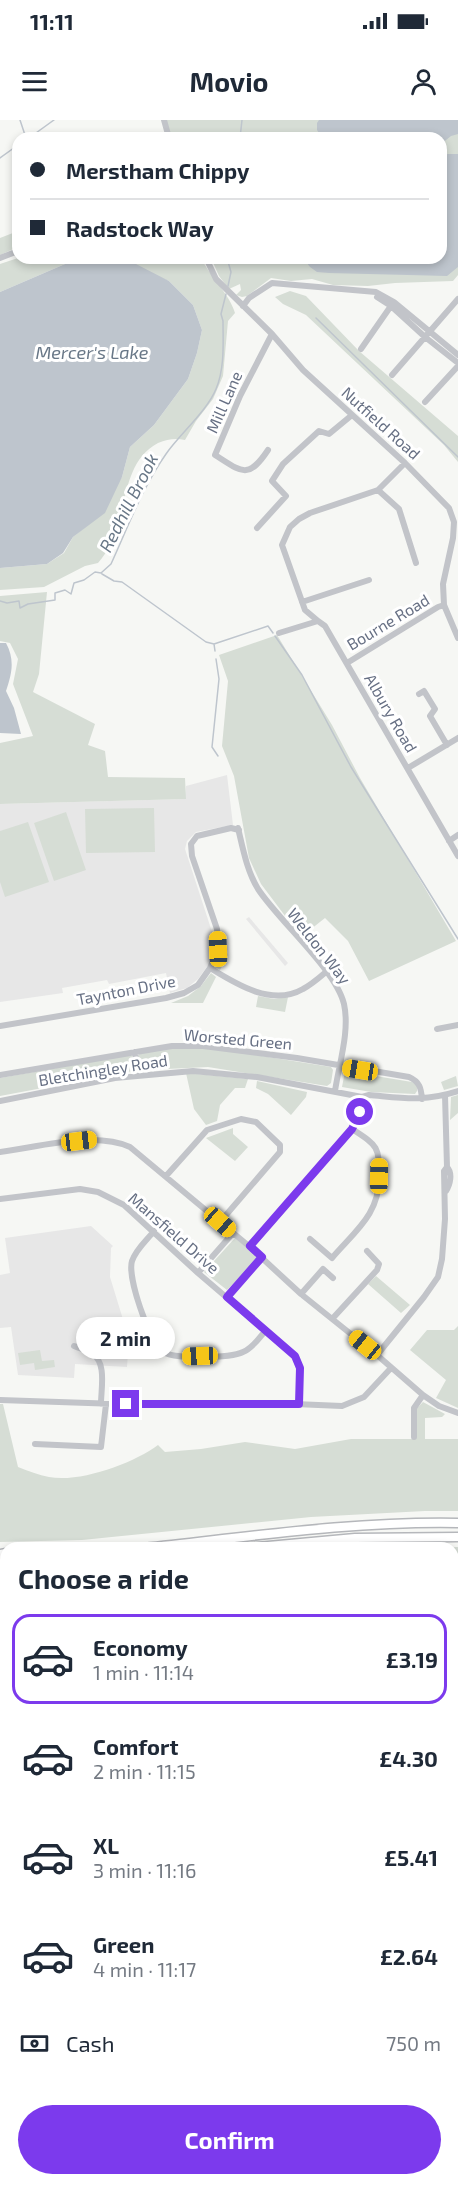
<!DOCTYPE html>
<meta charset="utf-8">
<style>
body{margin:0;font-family:"Exo 2",sans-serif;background:#f6f6f7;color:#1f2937;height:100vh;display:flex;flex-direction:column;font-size:22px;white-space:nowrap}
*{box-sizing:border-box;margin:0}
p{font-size:20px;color:#747a83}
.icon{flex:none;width:33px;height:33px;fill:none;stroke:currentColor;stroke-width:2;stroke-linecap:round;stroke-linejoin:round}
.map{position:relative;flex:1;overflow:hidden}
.side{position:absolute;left:0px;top:1422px;width:459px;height:644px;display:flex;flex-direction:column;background:#fff;border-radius:18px 18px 0 0;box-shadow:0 3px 9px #0003}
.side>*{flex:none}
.guide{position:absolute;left:12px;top:12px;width:435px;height:132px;border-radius:18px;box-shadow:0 3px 9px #0003;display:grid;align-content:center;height:132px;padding:0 18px;background:#fff}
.end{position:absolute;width:27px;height:27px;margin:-14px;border:8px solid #7c3aed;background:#fff;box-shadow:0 0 0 3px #fff}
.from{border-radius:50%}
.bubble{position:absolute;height:42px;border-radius:21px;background:#fff;box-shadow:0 3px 9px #0003;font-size:20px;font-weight:700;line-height:42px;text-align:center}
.car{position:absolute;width:18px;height:36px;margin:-18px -9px;border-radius:8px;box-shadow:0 0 4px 2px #0007;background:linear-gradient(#f5c518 24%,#345 0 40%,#f5c518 0 76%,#345 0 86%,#f5c518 0)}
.guide b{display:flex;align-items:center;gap:21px;height:57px;font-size:22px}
.guide b+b{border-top:2px solid #e0e1e3}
.guide i{width:15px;height:15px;background:#1f2937}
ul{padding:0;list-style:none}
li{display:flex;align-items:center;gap:18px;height:90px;margin:0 12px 9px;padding:0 6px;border:3px solid transparent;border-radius:18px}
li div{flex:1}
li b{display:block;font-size:22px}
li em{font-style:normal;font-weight:700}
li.active{border-color:#7c3aed}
li>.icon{width:54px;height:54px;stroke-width:1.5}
h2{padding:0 18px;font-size:27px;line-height:72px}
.pay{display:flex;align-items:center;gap:15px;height:66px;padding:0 18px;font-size:22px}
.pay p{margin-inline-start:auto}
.cta{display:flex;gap:12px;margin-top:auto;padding:12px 18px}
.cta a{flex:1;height:69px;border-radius:36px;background:#7c3aed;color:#fff;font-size:24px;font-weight:700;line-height:69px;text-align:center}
.status{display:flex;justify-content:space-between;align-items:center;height:42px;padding:0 30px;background:#fff;direction:ltr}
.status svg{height:16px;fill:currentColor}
header{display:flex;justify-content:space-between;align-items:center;height:78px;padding:0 18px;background:#fff;font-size:27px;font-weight:700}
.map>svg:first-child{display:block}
.built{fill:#e7e7e7}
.green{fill:#d6ddd5}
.water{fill:#bec5cd}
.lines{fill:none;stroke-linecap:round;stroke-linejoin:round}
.stream{stroke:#bec5cd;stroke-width:1.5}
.highway-casing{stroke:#b5b7bb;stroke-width:11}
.minor{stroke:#c2c4c9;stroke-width:6}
.highway{stroke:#fff;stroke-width:8}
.route{stroke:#7c3aed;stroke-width:8}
.labels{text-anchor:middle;stroke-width:6;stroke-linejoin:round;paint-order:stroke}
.street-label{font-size:16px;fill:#677084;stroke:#fff}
.water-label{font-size:18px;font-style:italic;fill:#687787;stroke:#fff}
</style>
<div class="status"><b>11:11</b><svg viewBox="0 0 49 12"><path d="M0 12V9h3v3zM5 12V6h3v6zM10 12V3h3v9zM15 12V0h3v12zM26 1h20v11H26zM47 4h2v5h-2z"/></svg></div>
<header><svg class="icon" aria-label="menu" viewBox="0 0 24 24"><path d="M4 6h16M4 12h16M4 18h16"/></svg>Movio<svg class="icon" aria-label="person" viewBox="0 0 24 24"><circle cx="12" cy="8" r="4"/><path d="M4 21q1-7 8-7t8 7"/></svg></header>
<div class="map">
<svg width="458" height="2065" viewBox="0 0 458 2065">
<rect width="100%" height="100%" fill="#f6f7f4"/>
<path class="built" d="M 227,655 L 233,705 L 196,712 L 187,721 L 185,729 L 214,818 L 212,840 L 198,859 L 187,868 L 170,873 L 166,853 L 109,864 L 107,860 L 62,868 L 63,873 L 0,882 L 0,684 L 185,679 L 186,666 Z
M 249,797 L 288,843 L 285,846 L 246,799 Z
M 91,1106 L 113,1126 L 111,1128 L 110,1157 L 129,1219 L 127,1247 L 75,1244 L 74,1258 L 18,1255 L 11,1207 L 0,1208 L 0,1155 L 10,1153 L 5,1118 Z"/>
<path class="green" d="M 166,0 L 458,0 L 458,155 L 453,161 L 395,163 L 368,166 L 333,165 L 312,159 L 291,161 L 271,158 L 247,176 L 242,177 L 236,175 L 241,170 L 240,164 L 229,169 L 219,156 L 211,138 L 441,138 L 441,18 L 171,18 Z
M 18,111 L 18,127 L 0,135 L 0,118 Z
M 18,138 L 79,138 L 0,172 L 0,144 Z
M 85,138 L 201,138 C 210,156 230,175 235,193 L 228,201 L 223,256 L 213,279 L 196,301 L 185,320 C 175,318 168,319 158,323 C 130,338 127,370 120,398 C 117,413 108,432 98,443 L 85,446 L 44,467 L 0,470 L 0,448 L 47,444 L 64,433 L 73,417 L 89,404 L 122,357 L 130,327 L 154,305 L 188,259 L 197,233 L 202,210 L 193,185 L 169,161 L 111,139 Z
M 290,171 L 306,176 L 359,231 L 458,316 L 458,342 L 444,325 L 306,195 L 283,184 L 275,177 Z
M 47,472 L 39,554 L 33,572 L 95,604 L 88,625 L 105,631 L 108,657 L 185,658 L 186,679 L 0,684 L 0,623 L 33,616 L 13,564 L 18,539 L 10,523 L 0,521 L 0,476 Z
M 277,515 L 332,605 L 360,658 L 456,821 L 369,861 L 348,821 L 325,798 L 301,817 L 261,764 L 249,738 L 234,656 L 222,626 L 228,561 L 219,535 Z
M 154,688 L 155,732 L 86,733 L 85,689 Z
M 66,692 L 86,750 L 54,761 L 34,703 Z
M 28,702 L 49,762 L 5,777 L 0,762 L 0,711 Z
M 223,823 L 228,835 L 220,850 L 214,847 Z
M 211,853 L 216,857 L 203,883 L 171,883 L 188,876 L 201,866 Z
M 258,876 L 274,879 L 288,877 L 285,892 L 256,887 Z
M 171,928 L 219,929 L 331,947 L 333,950 L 331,963 L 327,966 L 208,947 L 146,950 L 141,948 L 138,936 L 140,933 Z
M 130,935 L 133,937 L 134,948 L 133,951 L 0,976 L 0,958 Z
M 345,951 L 412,962 L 417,965 L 417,971 L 415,974 L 371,972 L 342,967 Z
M 186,953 L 248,959 L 245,968 L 235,968 L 220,985 L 217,1001 L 206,1005 L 194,989 Z
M 456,956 L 458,966 L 444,970 L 441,962 Z
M 257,961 L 307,972 L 306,977 L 291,995 L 268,974 L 256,968 Z
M 458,975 L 458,993 L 450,1000 L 451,977 Z
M 233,1008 L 233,1014 L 248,1027 L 235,1041 L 206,1018 Z
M 235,1118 L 259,1138 L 227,1170 L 204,1152 Z
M 376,1156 L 410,1185 L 401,1193 L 368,1164 Z
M 458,1206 L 458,1288 L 436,1278 L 446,1260 L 410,1230 L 427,1210 L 454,1210 Z
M 40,1230 L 42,1241 L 54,1240 L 55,1247 L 35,1250 L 34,1243 L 20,1245 L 18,1233 Z
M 423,1282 L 445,1294 L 442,1297 L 425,1298 L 425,1319 L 458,1319 L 458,1391 L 425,1391 L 311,1397 L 82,1420 L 0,1422 L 0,1284 L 3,1284 L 18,1347 C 28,1351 39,1355 49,1357 C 80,1363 134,1343 158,1325 L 165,1332 L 201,1329 L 245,1322 L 295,1329 L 351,1319 L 415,1319 L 416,1289 Z
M 404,1427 L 458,1427 L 458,1501 L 453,1502 L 453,1428 L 371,1428 Z
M 6,1476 L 6,1606 L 0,1605 L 0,1477 Z
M 457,1611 L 458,1613 L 458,1847 L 453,1846 L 453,1613 Z
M 0,1791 L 6,1791 L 6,1833 L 0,1832 Z
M 0,1879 L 6,1880 L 6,1961 L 2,1963 L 5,1927 L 0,1922 Z
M 453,1882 L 458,1883 L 458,2065 L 253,2065 L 253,2060 L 453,2060 Z"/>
<path class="water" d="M 319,0 L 458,0 L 458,14 L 451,16 L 441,24 L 441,18 L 322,18 L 317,10 L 317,3 Z
M 448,34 L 458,34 L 458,147 L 447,156 L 329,153 L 317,152 L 310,147 L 303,138 L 441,138 L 441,36 Z
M 79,138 L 111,139 L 134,143 L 169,161 L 193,185 L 202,210 L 197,233 L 188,259 L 154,305 L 130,327 L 122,357 L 105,393 L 73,417 L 63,433 L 47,444 L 0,448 L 0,172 Z
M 0,523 L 6,523 C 15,540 12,553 6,571 L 14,588 L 21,614 L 0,613 Z"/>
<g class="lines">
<path class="stream" d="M 20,0 L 26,18
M 29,18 L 54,0
M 240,18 L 242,0
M 0,38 L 18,25
M 227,138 L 231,152 L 228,166
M 316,198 L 458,337
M 102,454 L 114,461 L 122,462 L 206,522 L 214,524 L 268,506 L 273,513
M 0,481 L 7,483 L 19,481 L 20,488 L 28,484 L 55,480 L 55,473 L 65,470 L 71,474 L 74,463 L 84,460 L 95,452 L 101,453 L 111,444 C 128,407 142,368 166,334 C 180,314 207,291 216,269 C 225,248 223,222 223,201 L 221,194 L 226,174
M 275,516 L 302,555 L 351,647 L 458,819
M 214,524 L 215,531
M 216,539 L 219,559 L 212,627 L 218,636"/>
<defs>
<path id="highway" d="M 144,1428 C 248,1417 353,1401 458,1403
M 245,1428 L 355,1418 L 458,1417
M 312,1428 L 353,1423
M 0,1434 L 6,1433
M 0,1442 L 6,1442
M 0,1454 L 6,1453
M 0,1469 L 6,1468
M 0,1838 L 6,1840
M 0,1849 L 6,1850
M 453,1854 L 458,1854
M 0,1862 L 6,1865
M 453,1872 L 458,1872"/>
</defs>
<use href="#highway" class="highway-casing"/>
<path class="minor" d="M 164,0 L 169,18
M 0,138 L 18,131
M 206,138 L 216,159 L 272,214 L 303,250 L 405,343 L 449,388 L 454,402 L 453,418 L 443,464 L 444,485 L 458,518
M 377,177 L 391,186 L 425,217 L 458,243
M 243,186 L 249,178 L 272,163 L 376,172 L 394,182 L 458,235
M 361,229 L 393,183
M 392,255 L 458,179
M 425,282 L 458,246
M 268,330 C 248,360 242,352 215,335 L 240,276 L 272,214
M 378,370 L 399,389 L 416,443
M 257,408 L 286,376 L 272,361 L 283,344 L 319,311 L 329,314 L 352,295
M 302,482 L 369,460
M 318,501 L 305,490 L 282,425 L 290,407 L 299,399 L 310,393 L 378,370 L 405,343
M 279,513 L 318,501 L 325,506 L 458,736
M 347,543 L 438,487 L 444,485
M 419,574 L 424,571 L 435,589 L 430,596 L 447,625
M 408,648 L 458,618
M 238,708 C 243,729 247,751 258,769 C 279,801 336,850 344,884 C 350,911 339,944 335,971
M 449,721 L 458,715
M 210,848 C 236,864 272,887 303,869 C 311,865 319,858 326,852
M 0,906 L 166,878 L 184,873 L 198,865 L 210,848 L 218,829 L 217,809 L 192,736 L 191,724 L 197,716 L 231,708 L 239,710
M 437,909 L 458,905
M 135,932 L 138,955
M 0,955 L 142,931 L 172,926 L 203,926 L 297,938 L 409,957 C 420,962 421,968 422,979
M 445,975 L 447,1047 C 453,1053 450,1065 446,1071
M 0,981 L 115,958 L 193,951 L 257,957 L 362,977 L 369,975 C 404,978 423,982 458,971
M 0,1032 C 39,1027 94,1011 130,1027 L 250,1127 L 301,1174 L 377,1235 L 423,1275 L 439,1286 L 458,1293
M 166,1056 L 207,1010 L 241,999 L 256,1002 L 280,1025 L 280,1032 L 220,1102
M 0,1079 L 80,1069 L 98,1072 L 124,1085 L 198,1153 L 295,1236 L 300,1248 L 299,1284
M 154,1111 C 147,1120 136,1129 132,1141 C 127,1157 149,1220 162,1231 C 172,1240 231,1238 243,1232 C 253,1228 260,1217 266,1210
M 310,1119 L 332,1138 C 355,1111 380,1094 379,1056 C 379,1026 378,1026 352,1009
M 250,1127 L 352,1009 L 358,998 L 362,977
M 198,1153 L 233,1113
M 301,1174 L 323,1149 L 333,1158
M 227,1177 L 262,1137
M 333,1198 L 377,1150 L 379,1144 L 367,1131
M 74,1226 C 79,1228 86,1230 92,1233 C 107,1243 101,1268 101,1284
M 377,1235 L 424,1177 L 438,1157 L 442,1139 L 445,1099 L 444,1051 L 447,1047
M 0,1280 L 147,1285 L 271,1283 L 342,1286 L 364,1277 L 391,1248
M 414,1317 L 414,1288 L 423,1275
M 35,1324 L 101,1327 L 106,1284
M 453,1608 L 458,1606
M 0,1701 L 6,1700"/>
<use href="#highway" class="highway"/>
</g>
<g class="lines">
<path class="route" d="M 126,1284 L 299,1284 L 300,1248 L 295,1236 L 227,1177 L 262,1137 L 250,1126 L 352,1009 L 360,992"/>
</g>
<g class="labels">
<g class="street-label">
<text transform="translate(224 282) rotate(-66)" y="6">Mill Lane</text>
<text transform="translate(381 303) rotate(42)" y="6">Nutfield Road</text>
<text transform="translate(388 502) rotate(-31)" y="6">Bourne Road</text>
<text transform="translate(391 593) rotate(60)" y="6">Albury Road</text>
<text transform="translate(319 826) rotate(52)" y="6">Weldon Way</text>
<text transform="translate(126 870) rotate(-11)" y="6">Taynton Drive</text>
<text transform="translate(238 919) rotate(5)" y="6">Worsted Green</text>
<text transform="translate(103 950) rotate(-9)" y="6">Bletchingley Road</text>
<text transform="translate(174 1113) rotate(41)" y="6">Mansfield Drive</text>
</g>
<g class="water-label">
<text x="92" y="239">Mercer's Lake</text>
<text transform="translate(129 383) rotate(-63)" y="6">Redhill Brook</text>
</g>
</g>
</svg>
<i class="end from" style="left:360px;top:992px"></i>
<i class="end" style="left:126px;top:1284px"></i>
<div class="bubble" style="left:76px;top:1197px;width:99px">2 min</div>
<i class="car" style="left:218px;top:829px;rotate:358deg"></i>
<i class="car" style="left:360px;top:950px;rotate:279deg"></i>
<i class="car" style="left:79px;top:1021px;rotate:83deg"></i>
<i class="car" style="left:379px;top:1056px;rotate:1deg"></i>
<i class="car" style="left:220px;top:1102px;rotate:131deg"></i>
<i class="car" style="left:365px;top:1225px;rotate:309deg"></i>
<i class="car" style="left:200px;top:1236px;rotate:268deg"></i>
<div class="guide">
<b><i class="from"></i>Merstham Chippy</b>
<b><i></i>Radstock Way</b>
</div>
<section class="side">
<h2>Choose a ride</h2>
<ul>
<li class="active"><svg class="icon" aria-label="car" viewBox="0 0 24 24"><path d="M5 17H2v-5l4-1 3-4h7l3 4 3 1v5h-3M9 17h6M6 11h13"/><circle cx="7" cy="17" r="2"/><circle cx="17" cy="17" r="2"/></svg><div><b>Economy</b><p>1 min · 11:14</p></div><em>£3.19</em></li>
<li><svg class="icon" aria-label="car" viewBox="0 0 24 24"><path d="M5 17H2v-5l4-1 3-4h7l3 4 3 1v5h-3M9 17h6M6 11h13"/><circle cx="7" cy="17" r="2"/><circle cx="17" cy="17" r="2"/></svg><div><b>Comfort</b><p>2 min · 11:15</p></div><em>£4.30</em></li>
<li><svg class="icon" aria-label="car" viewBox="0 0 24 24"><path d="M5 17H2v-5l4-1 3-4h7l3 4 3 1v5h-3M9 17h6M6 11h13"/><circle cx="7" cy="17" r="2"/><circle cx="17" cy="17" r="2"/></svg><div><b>XL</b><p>3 min · 11:16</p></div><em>£5.41</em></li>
<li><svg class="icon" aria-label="car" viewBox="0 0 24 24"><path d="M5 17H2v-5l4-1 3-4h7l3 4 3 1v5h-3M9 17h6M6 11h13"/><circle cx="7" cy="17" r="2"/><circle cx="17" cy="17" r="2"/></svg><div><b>Green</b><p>4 min · 11:17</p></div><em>£2.64</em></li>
</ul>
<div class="pay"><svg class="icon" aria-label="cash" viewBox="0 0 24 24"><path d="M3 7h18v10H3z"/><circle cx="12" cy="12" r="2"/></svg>Cash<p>750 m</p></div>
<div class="cta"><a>Confirm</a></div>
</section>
</div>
